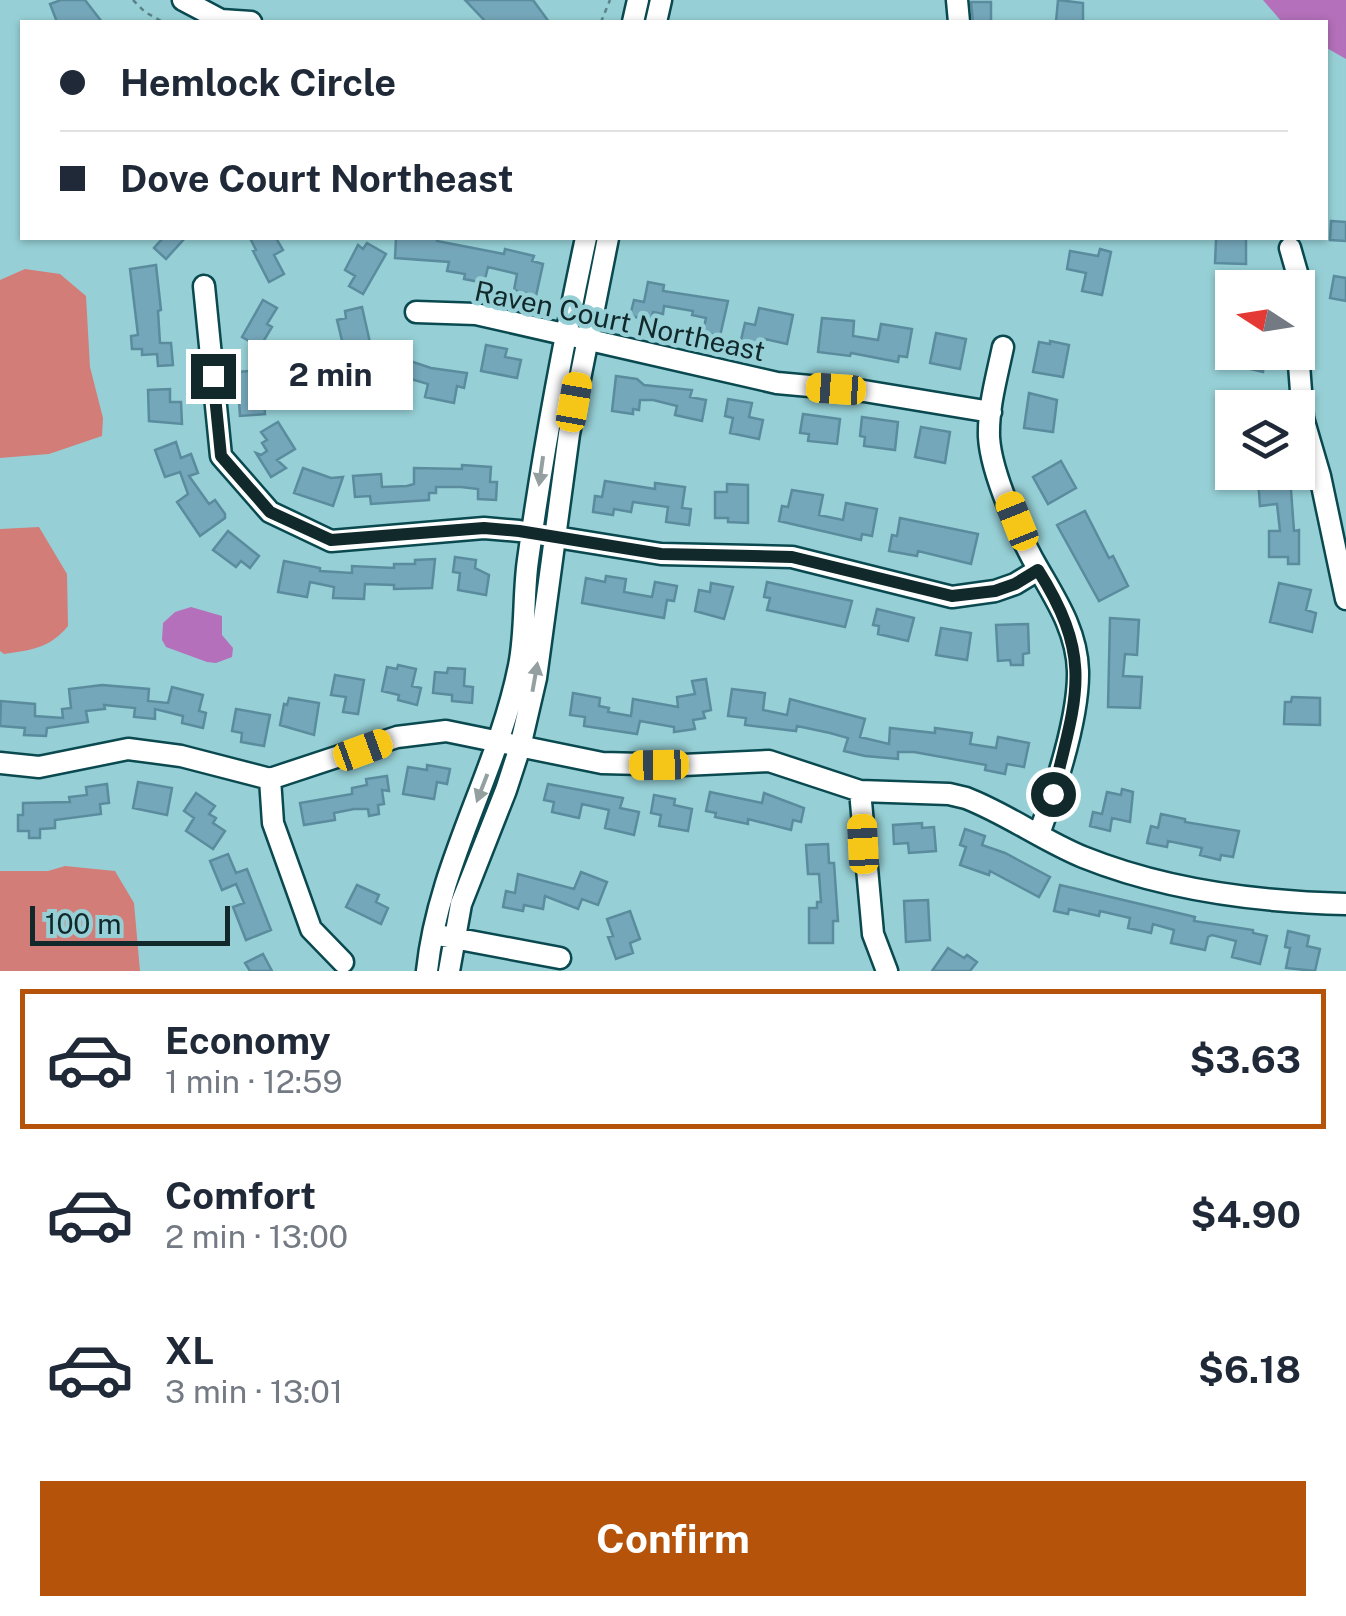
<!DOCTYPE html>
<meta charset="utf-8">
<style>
body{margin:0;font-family:"Public Sans",sans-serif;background:#f2f2f3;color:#1f2937;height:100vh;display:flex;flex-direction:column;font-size:38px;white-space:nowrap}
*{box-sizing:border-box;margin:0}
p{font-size:32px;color:#747a83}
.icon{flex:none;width:55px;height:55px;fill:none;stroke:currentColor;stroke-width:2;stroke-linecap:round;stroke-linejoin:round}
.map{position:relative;height:971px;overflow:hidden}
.details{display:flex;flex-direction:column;background:#fff;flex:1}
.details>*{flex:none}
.top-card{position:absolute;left:20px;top:20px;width:1308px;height:220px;border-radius:0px;box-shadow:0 2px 8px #0004;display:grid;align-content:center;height:220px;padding:0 40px;background:#fff}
.needle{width:65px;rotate:282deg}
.tools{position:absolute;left:1215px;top:270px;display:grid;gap:20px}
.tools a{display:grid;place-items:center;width:100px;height:100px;border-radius:0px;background:#fff;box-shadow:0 2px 8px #0004;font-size:50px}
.scale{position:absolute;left:30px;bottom:25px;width:200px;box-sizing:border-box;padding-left:10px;border:5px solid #11292b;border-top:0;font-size:28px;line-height:35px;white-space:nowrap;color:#11292b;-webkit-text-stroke:8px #96d0d6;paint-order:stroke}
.end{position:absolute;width:45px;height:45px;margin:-22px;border:12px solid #11292b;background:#fff;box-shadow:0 0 0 5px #fff}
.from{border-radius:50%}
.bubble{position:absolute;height:70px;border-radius:0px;background:#fff;box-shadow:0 2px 8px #0004;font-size:32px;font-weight:700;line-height:70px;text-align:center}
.car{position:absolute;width:30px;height:60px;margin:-30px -15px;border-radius:12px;box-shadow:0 0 8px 2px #0007;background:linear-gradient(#f5c518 24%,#345 0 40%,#f5c518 0 76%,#345 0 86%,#f5c518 0)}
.top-card b{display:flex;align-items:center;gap:35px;height:95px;font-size:38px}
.top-card b+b{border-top:2px solid #e0e1e3}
.top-card i{width:25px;height:25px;background:#1f2937}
ul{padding:18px 0 0;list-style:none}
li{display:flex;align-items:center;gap:30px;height:140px;margin:0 20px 15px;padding:0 20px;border:5px solid transparent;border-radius:0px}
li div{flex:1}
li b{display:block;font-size:38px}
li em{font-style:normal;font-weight:700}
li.on{border-color:#b45309}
li>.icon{width:90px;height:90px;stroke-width:1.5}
.button{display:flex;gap:20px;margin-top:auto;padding:20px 40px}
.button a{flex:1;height:115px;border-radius:0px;background:#b45309;color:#fff;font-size:40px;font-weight:700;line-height:115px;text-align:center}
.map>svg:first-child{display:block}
.green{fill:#d37d78}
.water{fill:#b470ba}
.building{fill:#75a7ba;stroke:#5a8c9e;stroke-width:2.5}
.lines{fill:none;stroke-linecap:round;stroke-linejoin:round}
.minor-casing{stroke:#09494f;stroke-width:25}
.path{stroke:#598387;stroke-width:2.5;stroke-dasharray:5 5;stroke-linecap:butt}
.minor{stroke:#fff;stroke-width:20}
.oneway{fill:#949fa0}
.route{stroke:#11292b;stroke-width:12}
.labels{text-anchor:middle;stroke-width:9;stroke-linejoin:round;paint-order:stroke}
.street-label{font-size:28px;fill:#11292b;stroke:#96d0d6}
</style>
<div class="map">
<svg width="1346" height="971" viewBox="0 0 1346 971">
<rect width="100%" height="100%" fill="#96d0d6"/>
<path class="green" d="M 25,269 L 60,274 L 86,296 L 90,367 L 103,418 L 102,436 L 49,454 L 0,458 L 0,280 Z
M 39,527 L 67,574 L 68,626 C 50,648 32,650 4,654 L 0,651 L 0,529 Z
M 65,866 L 115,871 L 134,903 L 140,971 L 0,971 L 0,871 L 48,871 Z"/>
<path class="water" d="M 1263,0 L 1346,0 L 1346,59 L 1325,47 L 1325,22 L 1282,22 Z
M 191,607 L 222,616 L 222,635 L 233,648 L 232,657 L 216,663 L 207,662 L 166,647 L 162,640 L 163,623 L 175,612 Z"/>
<path class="building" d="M 61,0 L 85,0 L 102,22 L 57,22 L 50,4 Z
M 465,0 L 533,0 L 549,22 L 486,22 Z
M 1058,0 L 1083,3 L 1083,22 L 1056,22 Z
M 971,2 L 991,2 L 991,22 L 973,22 Z
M 1331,221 L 1346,222 L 1346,241 L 1330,240 Z
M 163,238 L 185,238 L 166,259 L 154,248 Z
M 250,238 L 276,238 L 283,250 L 274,255 L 284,274 L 269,282 L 253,251 L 256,250 Z
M 396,238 L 437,238 L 437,241 L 504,254 L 505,249 L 534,256 L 532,261 L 543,264 L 536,296 L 514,290 L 517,274 L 488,267 L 484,283 L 464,279 L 465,274 L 447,271 L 449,262 L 395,258 Z
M 1219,238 L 1246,238 L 1246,264 L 1215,263 L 1216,240 Z
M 367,243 L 386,254 L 363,294 L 349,286 L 355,276 L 345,270 L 358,245 L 363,249 Z
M 1100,249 L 1111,252 L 1102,295 L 1082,291 L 1086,273 L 1067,269 L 1070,251 L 1098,256 Z
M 156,265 L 161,310 L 158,311 L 160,343 L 171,343 L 173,365 L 158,366 L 157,354 L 142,355 L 142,349 L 132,349 L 131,336 L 138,335 L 130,269 Z
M 1243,274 L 1268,277 L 1267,288 L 1242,288 Z
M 1334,276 L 1346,278 L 1346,301 L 1330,298 Z
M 648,282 L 664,285 L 663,291 L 728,301 L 720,336 L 703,332 L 706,318 L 692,315 L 693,311 L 664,306 L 663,314 L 653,312 L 651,320 L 630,316 L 634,300 L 644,302 Z
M 263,300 L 277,308 L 267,324 L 272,327 L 260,347 L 242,337 Z
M 362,307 L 371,347 L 345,353 L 337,320 L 346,318 L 345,311 Z
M 759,308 L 793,315 L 787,344 L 765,339 L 764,345 L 741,340 L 745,323 L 755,325 Z
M 822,318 L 854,321 L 853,336 L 878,340 L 881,324 L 912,329 L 907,357 L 899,356 L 898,362 L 851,353 L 850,356 L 818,352 Z
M 936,333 L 966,339 L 960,369 L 930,363 Z
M 1050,341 L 1069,345 L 1063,377 L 1033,372 L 1039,342 L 1050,344 Z
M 486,345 L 507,349 L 505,357 L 521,360 L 517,378 L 481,371 Z
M 380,351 L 431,368 L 467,373 L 464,388 L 457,386 L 454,403 L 425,397 L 428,384 L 401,376 L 399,384 L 391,381 L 388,391 L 377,387 L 379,380 L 371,378 Z
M 1230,352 L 1265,352 L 1263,372 L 1229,364 Z
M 261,370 L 265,414 L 240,416 L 237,372 Z
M 616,376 L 637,379 L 644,385 L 692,390 L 690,397 L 706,400 L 702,421 L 675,415 L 677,406 L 653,400 L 640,400 L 639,410 L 633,409 L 633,414 L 612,411 Z
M 170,389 L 170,402 L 181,402 L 182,424 L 149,421 L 148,390 Z
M 1029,393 L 1057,400 L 1053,432 L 1024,428 Z
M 728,399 L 752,403 L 749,417 L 763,420 L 759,439 L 730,433 L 733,418 L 725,416 Z
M 803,414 L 840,419 L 837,444 L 808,441 L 809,434 L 800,433 Z
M 862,417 L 898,422 L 895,450 L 864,446 L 865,437 L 860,436 Z
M 278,422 L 295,449 L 277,460 L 286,468 L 271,477 L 256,453 L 261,455 L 267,451 L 262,443 L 267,440 L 261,432 Z
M 921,427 L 950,432 L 945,463 L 915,457 Z
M 176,442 L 181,458 L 191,454 L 198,473 L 189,476 L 209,504 L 215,500 L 225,514 L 225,518 L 200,536 L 177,502 L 188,494 L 180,472 L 165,477 L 155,450 Z
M 1061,461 L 1076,488 L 1048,504 L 1033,477 Z
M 462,465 L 491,467 L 490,482 L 497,482 L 496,500 L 478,499 L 478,489 L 461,487 L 436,487 L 436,493 L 429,493 L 429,500 L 371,504 L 370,496 L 355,497 L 353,476 L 381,474 L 382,487 L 407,486 L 414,484 L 414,468 L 462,469 Z
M 303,468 L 331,478 L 343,477 L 333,506 L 294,493 Z
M 1290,476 L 1294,531 L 1299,530 L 1299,564 L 1288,564 L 1288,557 L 1269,557 L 1269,531 L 1280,531 L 1277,504 L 1260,506 L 1258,479 Z
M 605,481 L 655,489 L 655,483 L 685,487 L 682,508 L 691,509 L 689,525 L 666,522 L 668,507 L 633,502 L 631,512 L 614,509 L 613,515 L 593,512 L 595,496 L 602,497 Z
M 727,484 L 748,485 L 748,523 L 728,522 L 728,518 L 715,518 L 715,492 L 727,492 Z
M 792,490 L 823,495 L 819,515 L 843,520 L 846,503 L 877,509 L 872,536 L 862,534 L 861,540 L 779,521 L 782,506 L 788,507 Z
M 1085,511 L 1109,558 L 1113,556 L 1128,586 L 1099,601 L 1057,525 Z
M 900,518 L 978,534 L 971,564 L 918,551 L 917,556 L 889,551 L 892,535 L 897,536 Z
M 228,531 L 259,556 L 250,568 L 241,561 L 236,567 L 213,550 Z
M 455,557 L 476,560 L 475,568 L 489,575 L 486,595 L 458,590 L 460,573 L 453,572 Z
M 435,559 L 432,588 L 394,589 L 394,585 L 365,584 L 364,599 L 333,598 L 334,587 L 310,582 L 307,597 L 278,592 L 284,561 L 320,568 L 320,571 L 352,573 L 352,566 L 394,568 L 394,564 L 415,564 L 415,560 Z
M 606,576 L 626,579 L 624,592 L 652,597 L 655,582 L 677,586 L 674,601 L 667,600 L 664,618 L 582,603 L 586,578 L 605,582 Z
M 767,582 L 852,601 L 845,627 L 767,610 L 770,598 L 764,597 Z
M 711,583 L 733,587 L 724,619 L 695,611 L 699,590 L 710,592 Z
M 1279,583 L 1311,590 L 1306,610 L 1316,613 L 1312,632 L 1270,622 Z
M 877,609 L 914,618 L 908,641 L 878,634 L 879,626 L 873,625 Z
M 1110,618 L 1139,620 L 1137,655 L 1125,654 L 1123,676 L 1142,677 L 1140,708 L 1108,707 Z
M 1028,624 L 1029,653 L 1023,654 L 1023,665 L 1011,665 L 1010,660 L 998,661 L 996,625 Z
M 941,628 L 971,633 L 967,660 L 936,655 Z
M 398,665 L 416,669 L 412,686 L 421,688 L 417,705 L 398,700 L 399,695 L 382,691 L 387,667 L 397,669 Z
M 448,668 L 465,669 L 464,686 L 473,687 L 472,703 L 452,701 L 452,695 L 433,693 L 435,672 L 447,673 Z
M 335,675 L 364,680 L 358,714 L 343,712 L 346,697 L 331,695 Z
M 706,679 L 711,710 L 703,712 L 705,718 L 693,720 L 695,729 L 674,732 L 674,727 L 640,721 L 637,734 L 584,726 L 585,717 L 570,715 L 573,693 L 600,698 L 599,706 L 609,708 L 608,712 L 631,716 L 633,699 L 678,707 L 677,697 L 695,694 L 692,681 Z
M 102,685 L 149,689 L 148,701 L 168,703 L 172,687 L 203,695 L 199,711 L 206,713 L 203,728 L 182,723 L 183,716 L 155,709 L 155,719 L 134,717 L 135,708 L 104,705 L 105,709 L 86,711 L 88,722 L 47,728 L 46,736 L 24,735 L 25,728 L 0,726 L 1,701 L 35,704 L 35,716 L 63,718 L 62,709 L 71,708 L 69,689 Z
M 732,689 L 765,693 L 763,710 L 787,715 L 790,699 L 865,719 L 860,737 L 889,744 L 890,728 L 935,733 L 935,728 L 972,733 L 970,744 L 996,748 L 998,737 L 1029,743 L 1024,767 L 1007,764 L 1005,774 L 985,770 L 986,765 L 914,752 L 898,752 L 898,759 L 865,756 L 844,751 L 848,738 L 830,733 L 797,726 L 796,731 L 745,725 L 746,718 L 728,716 Z
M 1292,697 L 1320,698 L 1320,725 L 1284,724 L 1285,702 L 1291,702 Z
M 289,698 L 319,703 L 314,735 L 280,725 L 284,704 L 287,705 Z
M 236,709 L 270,715 L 264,746 L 241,742 L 242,733 L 232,731 Z
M 427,765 L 450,769 L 447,784 L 437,782 L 434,799 L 403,794 L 408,767 L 427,770 Z
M 387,776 L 389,791 L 382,790 L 384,804 L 378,805 L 379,814 L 369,816 L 368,809 L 354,809 L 334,813 L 335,820 L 304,825 L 300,803 L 352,794 L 352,788 L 367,785 L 366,779 Z
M 138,782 L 172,788 L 167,815 L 133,808 Z
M 107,784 L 109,803 L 100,804 L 101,814 L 55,820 L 55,828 L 40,829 L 40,838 L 29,838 L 29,831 L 18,831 L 18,815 L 23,815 L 23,803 L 70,802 L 69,797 L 87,795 L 86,787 Z
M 548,784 L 623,798 L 620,808 L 639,812 L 634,835 L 605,828 L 609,810 L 582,804 L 579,818 L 552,812 L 554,802 L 544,800 Z
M 1122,789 L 1133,792 L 1130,822 L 1112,818 L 1110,831 L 1090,826 L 1093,812 L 1102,814 L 1107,792 L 1121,795 Z
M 710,792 L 762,803 L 764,793 L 804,808 L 801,822 L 793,820 L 791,830 L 748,819 L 748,824 L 715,817 L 716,813 L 706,811 Z
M 196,793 L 215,806 L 209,814 L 216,818 L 213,823 L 225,831 L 213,849 L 186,831 L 194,818 L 184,811 Z
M 654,795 L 675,799 L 674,805 L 692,809 L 688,831 L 659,826 L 661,815 L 651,813 Z
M 1161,814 L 1185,819 L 1185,822 L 1239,831 L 1233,857 L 1221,855 L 1220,860 L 1200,855 L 1202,848 L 1168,841 L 1167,847 L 1147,843 L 1151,826 L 1158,828 Z
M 922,823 L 922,828 L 934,827 L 936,851 L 909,853 L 908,843 L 894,844 L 893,825 Z
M 965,829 L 985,836 L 982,845 L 1005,853 L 1050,877 L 1039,897 L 990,871 L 989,875 L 960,865 L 966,847 L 960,845 Z
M 828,844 L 829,863 L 834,863 L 838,921 L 833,921 L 833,943 L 809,943 L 809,908 L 817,908 L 817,902 L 821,902 L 819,874 L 808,874 L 806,845 Z
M 228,854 L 236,873 L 247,869 L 271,930 L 246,940 L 233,907 L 244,903 L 236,884 L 222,890 L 210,861 Z
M 581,872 L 607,882 L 598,905 L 582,899 L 578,909 L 545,896 L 543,909 L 524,905 L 523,911 L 503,907 L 506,891 L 515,893 L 518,874 L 574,889 Z
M 357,885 L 379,895 L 376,902 L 388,908 L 381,924 L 346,907 Z
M 1060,885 L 1195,917 L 1194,921 L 1253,930 L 1253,933 L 1267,936 L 1260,964 L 1232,957 L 1236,941 L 1212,935 L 1208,937 L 1205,950 L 1171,943 L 1174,930 L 1153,924 L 1151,933 L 1128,928 L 1130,918 L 1100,911 L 1099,916 L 1069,909 L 1068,914 L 1054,911 Z
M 928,900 L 930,940 L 906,942 L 904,901 Z
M 630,911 L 640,939 L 630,943 L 633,953 L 616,959 L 608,937 L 613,936 L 607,919 Z
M 1288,931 L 1309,936 L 1307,946 L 1320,949 L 1315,971 L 1286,968 L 1290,948 L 1285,947 Z
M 948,948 L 964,958 L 967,955 L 977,962 L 970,971 L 932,971 Z
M 263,954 L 272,971 L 250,971 L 245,963 Z"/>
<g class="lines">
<defs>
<path id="minor" d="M 183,0 L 221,20 L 251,22
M 957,0 L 959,22
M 633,22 L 638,0
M 656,22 L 661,0
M 1290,248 L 1300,283 L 1298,351 L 1303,418 L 1320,476 L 1346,599
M 204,286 L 221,456 L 270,512 L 331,541 L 484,528 L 519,531 L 661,554 L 792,557 L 952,597 L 995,591 L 1015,584 L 1038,570
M 416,312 L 476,314 L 777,383 L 864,391 L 991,412
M 1003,347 C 997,376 988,407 989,437 C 991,474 1021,540 1040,572 C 1058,603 1077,633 1078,671 C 1079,716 1055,790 1039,834
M 0,763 L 39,767 L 128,749 L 181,756 L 270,779 L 397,737 L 446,731 L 602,763 L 683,765 L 769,761 L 860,791 L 949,794 L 966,798 C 1007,814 1042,840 1083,857 C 1165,890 1258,902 1346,904
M 270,779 L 273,823 L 311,929 L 343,962
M 860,791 L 873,934 L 887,971
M 443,936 L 560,958
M 427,971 C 438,864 498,771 519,666 C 526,631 523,595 528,560 C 543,451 563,345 586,238
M 449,971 L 461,904 L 506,790 L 520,747 L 536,678 L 569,434 L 608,238"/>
</defs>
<use href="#minor" class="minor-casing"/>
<path class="path" d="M 133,0 L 145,12 L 163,22
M 601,22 L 610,0"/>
<use href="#minor" class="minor"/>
</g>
<defs><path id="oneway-solid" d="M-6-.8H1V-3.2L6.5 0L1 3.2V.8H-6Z" transform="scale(2.5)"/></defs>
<g class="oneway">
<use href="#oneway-solid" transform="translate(541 471) rotate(98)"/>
<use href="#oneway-solid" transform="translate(535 677) rotate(-80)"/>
<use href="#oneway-solid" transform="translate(482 788) rotate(111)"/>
</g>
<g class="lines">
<path class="route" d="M 213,376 L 221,456 L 270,512 L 331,540 L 484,528 L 519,531 L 661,554 L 792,557 L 952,596 L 995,591 L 1015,584 L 1038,570 C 1095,660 1076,698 1053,794"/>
</g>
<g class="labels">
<g class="street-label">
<text transform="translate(620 321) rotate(12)" y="10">Raven Court Northeast</text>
</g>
</g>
</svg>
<div class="tools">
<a><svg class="needle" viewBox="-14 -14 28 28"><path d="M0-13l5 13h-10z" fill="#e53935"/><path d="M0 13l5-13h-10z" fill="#747a83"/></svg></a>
<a><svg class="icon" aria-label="layers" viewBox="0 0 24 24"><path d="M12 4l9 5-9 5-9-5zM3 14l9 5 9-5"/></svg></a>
</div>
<div class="scale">100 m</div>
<i class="end from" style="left:1053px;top:794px"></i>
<i class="end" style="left:213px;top:376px"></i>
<div class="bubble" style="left:248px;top:340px;width:165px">2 min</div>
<i class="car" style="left:836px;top:389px;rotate:274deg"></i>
<i class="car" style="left:574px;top:402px;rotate:10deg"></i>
<i class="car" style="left:1017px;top:521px;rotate:338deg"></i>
<i class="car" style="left:363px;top:750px;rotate:70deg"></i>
<i class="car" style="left:659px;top:765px;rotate:269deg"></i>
<i class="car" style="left:863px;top:844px;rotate:357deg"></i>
<div class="top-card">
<b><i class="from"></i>Hemlock Circle</b>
<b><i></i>Dove Court Northeast</b>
</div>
</div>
<section class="details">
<ul>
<li class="on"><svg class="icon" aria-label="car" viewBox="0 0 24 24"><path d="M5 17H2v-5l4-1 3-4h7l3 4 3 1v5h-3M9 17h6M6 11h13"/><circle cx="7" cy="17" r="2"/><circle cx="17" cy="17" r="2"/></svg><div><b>Economy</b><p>1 min · 12:59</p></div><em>$3.63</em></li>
<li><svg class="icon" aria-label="car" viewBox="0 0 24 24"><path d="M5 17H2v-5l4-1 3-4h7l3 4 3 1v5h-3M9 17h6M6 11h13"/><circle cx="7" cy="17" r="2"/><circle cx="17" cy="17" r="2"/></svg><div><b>Comfort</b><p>2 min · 13:00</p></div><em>$4.90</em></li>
<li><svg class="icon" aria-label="car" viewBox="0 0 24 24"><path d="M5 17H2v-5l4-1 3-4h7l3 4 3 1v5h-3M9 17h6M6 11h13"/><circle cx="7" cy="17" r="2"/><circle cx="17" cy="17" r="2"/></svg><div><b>XL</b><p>3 min · 13:01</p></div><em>$6.18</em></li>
</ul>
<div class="button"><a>Confirm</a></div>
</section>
